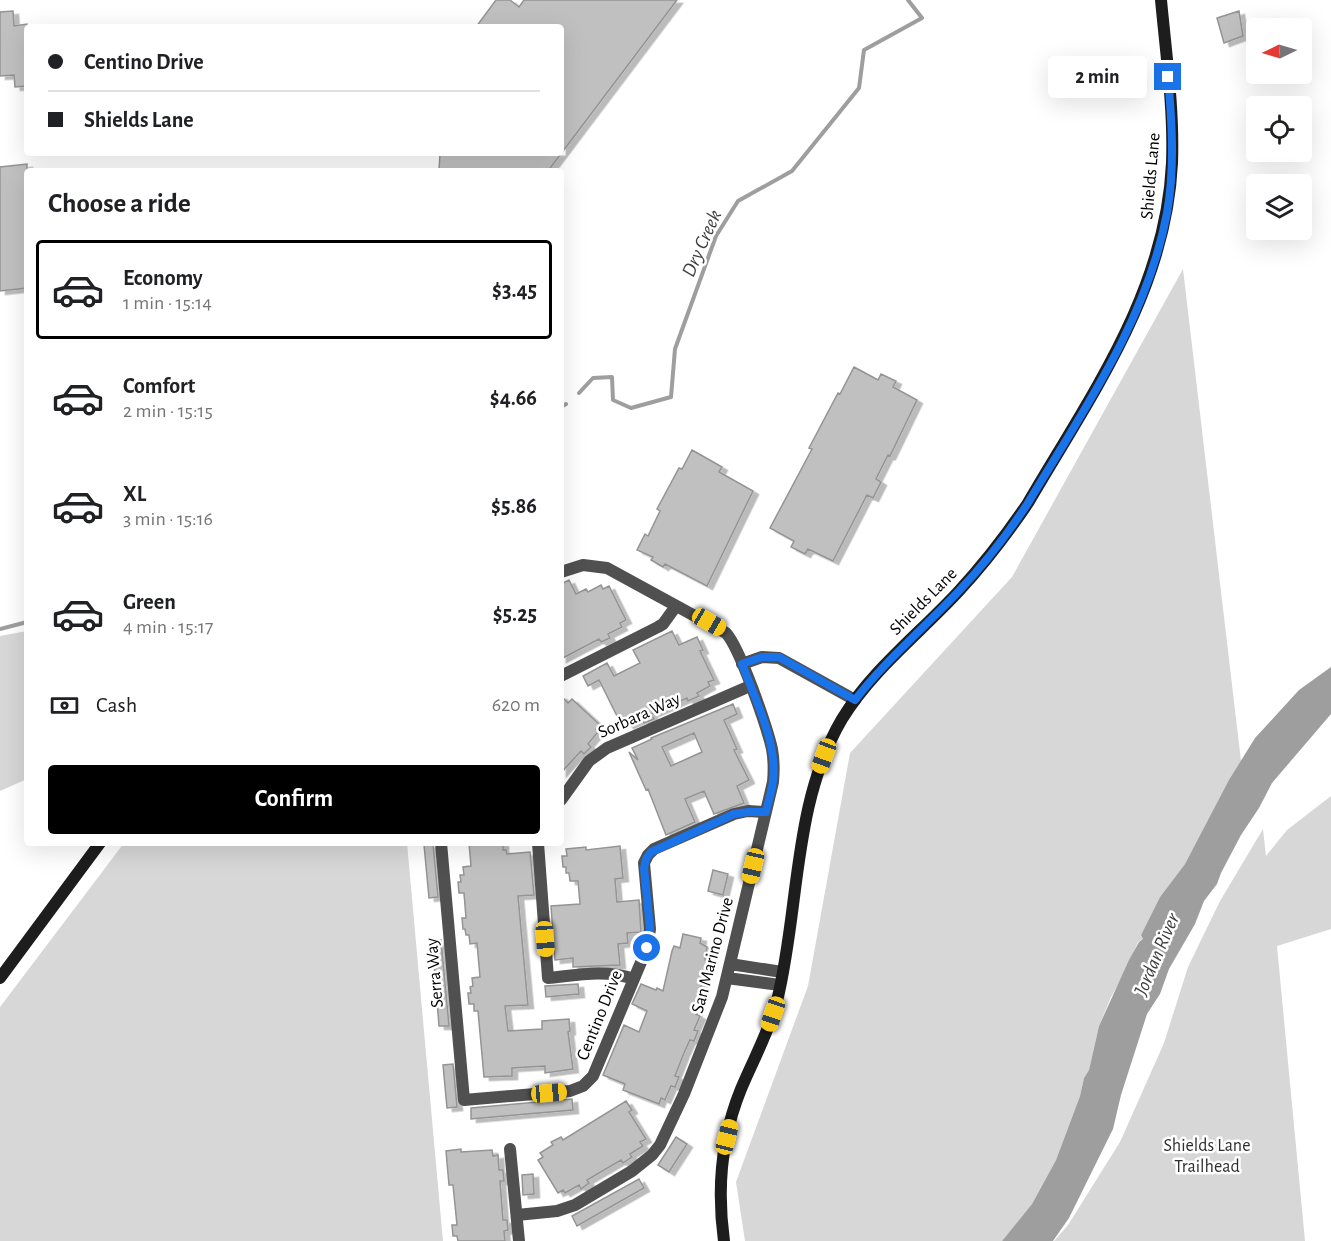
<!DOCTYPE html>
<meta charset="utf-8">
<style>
body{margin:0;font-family:"Alegreya Sans",sans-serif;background:#f2f2f2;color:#202124;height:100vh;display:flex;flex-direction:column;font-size:22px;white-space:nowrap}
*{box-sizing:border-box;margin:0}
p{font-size:20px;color:#757577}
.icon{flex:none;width:33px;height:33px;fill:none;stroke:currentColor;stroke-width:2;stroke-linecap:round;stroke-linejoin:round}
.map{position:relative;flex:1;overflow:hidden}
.side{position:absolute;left:24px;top:168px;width:540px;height:678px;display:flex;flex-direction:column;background:#fff;border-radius:6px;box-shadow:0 6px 24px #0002}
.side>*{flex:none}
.hud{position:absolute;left:24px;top:24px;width:540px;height:132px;border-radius:6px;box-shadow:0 6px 24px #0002;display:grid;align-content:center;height:132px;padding:0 24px;background:#fff}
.needle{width:39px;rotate:265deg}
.fabs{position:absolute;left:1246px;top:18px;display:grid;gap:12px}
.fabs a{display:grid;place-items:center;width:66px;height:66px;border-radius:6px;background:#fff;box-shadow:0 6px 24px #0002;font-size:30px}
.end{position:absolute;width:27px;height:27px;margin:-14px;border:8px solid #1a73e8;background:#fff;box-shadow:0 0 0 3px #fff}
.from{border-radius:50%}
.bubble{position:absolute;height:42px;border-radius:6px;background:#fff;box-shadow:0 6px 24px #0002;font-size:20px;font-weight:700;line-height:42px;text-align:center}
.car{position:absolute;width:18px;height:36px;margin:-18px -9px;border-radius:8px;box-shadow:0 0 4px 2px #0007;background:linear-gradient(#f5c518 24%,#345 0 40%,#f5c518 0 76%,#345 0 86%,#f5c518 0)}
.hud b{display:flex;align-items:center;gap:21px;height:57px;font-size:22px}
.hud b+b{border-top:2px solid #e0e0e0}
.hud i{width:15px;height:15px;background:#202124}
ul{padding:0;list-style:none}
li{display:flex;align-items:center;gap:18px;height:99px;margin:0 12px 9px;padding:0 12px;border:3px solid transparent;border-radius:6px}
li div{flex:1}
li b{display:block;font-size:22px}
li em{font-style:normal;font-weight:700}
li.selected{border-color:#000}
li>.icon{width:54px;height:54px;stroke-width:1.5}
h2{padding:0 24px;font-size:27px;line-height:72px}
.pay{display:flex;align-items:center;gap:15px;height:66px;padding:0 24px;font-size:22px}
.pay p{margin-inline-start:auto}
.button{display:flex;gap:12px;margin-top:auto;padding:12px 24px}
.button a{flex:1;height:69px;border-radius:6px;background:#000;color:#fff;font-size:24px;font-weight:700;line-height:69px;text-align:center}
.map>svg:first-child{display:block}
.green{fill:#d7d7d7}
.water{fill:#9e9e9e}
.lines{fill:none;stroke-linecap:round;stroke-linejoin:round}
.stream{stroke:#9e9e9e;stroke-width:4}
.building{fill:#c0c0c0;stroke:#949494;stroke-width:1.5;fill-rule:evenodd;filter:url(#shadow)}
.street{stroke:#505050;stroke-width:12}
.secondary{stroke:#1d1d1d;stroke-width:12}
.route{stroke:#1a73e8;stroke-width:8}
.labels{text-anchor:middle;stroke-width:5;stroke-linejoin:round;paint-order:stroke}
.street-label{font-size:18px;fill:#000;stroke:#fff}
.park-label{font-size:18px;fill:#2e2e2e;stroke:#fff}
.water-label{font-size:20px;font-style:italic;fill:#3f3f3f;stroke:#fff}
</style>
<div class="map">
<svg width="1331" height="1241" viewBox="0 0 1331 1241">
<defs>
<filter id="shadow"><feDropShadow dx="5.5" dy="3.5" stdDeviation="0" flood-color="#0004"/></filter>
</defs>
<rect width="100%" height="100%" fill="#fff"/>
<path class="green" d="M 1183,269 L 1241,761 L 1185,864 L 1160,897 L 1141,935 L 1143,939 L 1138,942 L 1123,976 L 1111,997 L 1099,1026 L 1089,1070 L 1084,1078 L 1080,1096 L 1056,1160 L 1032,1204 L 1002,1241 L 745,1241 L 736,1182 L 808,986 L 850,753 L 1012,577 Z
M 27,631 L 27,779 L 0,791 L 0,636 Z
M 1331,796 L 1331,929 L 1277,946 L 1305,1241 L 1054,1241 L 1068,1225 L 1120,1142 L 1164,1043 L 1188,967 L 1220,901 L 1263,829 L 1266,856 L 1287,830 Z
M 124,843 L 407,843 L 443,1241 L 0,1241 L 0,1007 Z"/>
<path class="water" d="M 1331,667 L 1331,714 L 1272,783 L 1259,808 L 1241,835 L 1221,873 L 1217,884 L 1204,901 L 1195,924 L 1169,969 L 1160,994 L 1147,1014 L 1121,1095 L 1113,1129 L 1069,1218 L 1053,1241 L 1002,1241 L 1032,1204 L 1056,1160 L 1080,1096 L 1084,1078 L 1089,1070 L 1099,1026 L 1129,960 L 1139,942 L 1143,939 L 1141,935 L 1160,897 L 1185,864 L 1229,780 L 1255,738 L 1299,690 Z"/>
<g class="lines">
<path class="stream" d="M 579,393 L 593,378 L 612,377 L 613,400 L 631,408 L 671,397 L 675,349 L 716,236 L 738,201 L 792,171 L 859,88 L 864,50 L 922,18 L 908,0
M 561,407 L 566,404
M 0,629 L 27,622"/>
</g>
<path class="building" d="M 496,0 L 510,0 L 519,7 L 524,0 L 677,0 L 548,171 L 439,171 L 440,153 L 561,153 L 561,27 L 476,27 Z
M 13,11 L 14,26 L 27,24 L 27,86 L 15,87 L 14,75 L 0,76 L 0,12 Z
M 1239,11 L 1243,36 L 1224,43 L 1217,18 Z
M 27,164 L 27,288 L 0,291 L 0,167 Z
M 854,367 L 878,380 L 881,374 L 896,381 L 893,387 L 917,400 L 890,456 L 888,455 L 876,479 L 881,482 L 873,498 L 867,495 L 833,561 L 808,549 L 805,554 L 791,547 L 794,541 L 770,528 L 812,449 L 809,448 L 838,393 L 840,394 Z
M 692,450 L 722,467 L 719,472 L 753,491 L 707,586 L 665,564 L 663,567 L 651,560 L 653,557 L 637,550 L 645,534 L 648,536 L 660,511 L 657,509 L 679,468 L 682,469 Z
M 569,580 L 576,594 L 586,589 L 588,592 L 601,585 L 603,589 L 609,586 L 626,620 L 620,623 L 622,627 L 608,634 L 610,638 L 601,642 L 599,639 L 561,659 L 561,584 Z
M 672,631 L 679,645 L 697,637 L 703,650 L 700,651 L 714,680 L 708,682 L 710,686 L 697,693 L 699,696 L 688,701 L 687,698 L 651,714 L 654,719 L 644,723 L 642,719 L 628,725 L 626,722 L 621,724 L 599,680 L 588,686 L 583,676 L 607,663 L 614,676 L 640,663 L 633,650 Z
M 561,696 L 568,703 L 572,699 L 600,725 L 596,729 L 598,732 L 588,744 L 591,747 L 584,754 L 581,751 L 561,773 Z
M 733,704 L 737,714 L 724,720 L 737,749 L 734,750 L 749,780 L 737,786 L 744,803 L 714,814 L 704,791 L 685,799 L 695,822 L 666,835 L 648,789 L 646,790 L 629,752 L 638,760 L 632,748 L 652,739 L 651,738 ZM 694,733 L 702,752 L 671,766 L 662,747 Z
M 469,843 L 503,843 L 503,850 L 506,850 L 507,854 L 530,852 L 534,895 L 518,896 L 528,1005 L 505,1006 L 508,1031 L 542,1029 L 542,1021 L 569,1019 L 570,1031 L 568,1032 L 573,1069 L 545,1073 L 545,1066 L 512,1068 L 512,1076 L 484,1077 L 478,1011 L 474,1011 L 474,1004 L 469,1004 L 468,993 L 471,993 L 470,987 L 473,986 L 472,978 L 480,977 L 477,943 L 470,944 L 469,935 L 466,935 L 465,929 L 463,929 L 462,918 L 466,918 L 464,893 L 459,893 L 458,882 L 461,882 L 460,875 L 464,875 L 463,867 L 471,866 Z
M 433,844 L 438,897 L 429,898 L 424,845 Z
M 620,846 L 623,878 L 615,879 L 617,902 L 639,900 L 641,932 L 627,933 L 628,943 L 618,944 L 620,965 L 573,967 L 573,958 L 555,960 L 551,906 L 580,904 L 578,881 L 570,881 L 569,873 L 566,873 L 566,867 L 563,867 L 562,856 L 567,856 L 566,849 L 586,847 L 586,850 Z
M 713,870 L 728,874 L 723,895 L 708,891 Z
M 683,934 L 701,938 L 700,943 L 707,947 L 705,960 L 707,961 L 696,1007 L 698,1008 L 696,1014 L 700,1016 L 694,1030 L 698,1031 L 694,1041 L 690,1040 L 684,1053 L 675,1076 L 679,1077 L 675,1087 L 671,1086 L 665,1100 L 661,1098 L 659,1104 L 623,1090 L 625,1084 L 603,1075 L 624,1025 L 639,1032 L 647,1011 L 632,1004 L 641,984 L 656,990 L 657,988 L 663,991 L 672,951 L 674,946 L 680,948 Z
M 441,940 L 449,1026 L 439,1026 L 432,941 Z
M 578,984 L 579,994 L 546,997 L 545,986 Z
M 453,1064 L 457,1107 L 447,1108 L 443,1065 Z
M 572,1099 L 573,1110 L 471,1119 L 471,1108 Z
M 626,1101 L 632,1110 L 629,1112 L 646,1139 L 640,1142 L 643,1146 L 630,1154 L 632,1157 L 623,1163 L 621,1160 L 587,1180 L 589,1183 L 581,1189 L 579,1185 L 565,1193 L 563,1190 L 558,1193 L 538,1160 L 543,1157 L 540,1153 L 553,1145 L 551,1142 L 561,1137 L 563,1140 Z
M 676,1137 L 687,1144 L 669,1172 L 658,1165 Z
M 461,1149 L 461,1152 L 492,1150 L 493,1156 L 498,1155 L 499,1170 L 503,1170 L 504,1181 L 500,1181 L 503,1220 L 507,1220 L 508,1230 L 504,1231 L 505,1241 L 458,1241 L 457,1236 L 453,1236 L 452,1225 L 457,1225 L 453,1185 L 449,1185 L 446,1151 Z
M 533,1174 L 534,1194 L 523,1195 L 522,1175 Z
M 639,1179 L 644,1188 L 577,1226 L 572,1216 Z"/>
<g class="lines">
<path class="street" d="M 742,664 L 762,657 L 779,658 L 855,700
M 561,676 L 658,627 L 663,624 L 676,606
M 561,800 L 589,761 L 607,748 L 750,686
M 441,843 L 464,1100 L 570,1091 L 583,1086 L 593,1076 L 647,948 L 650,929 L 644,863 L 648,855 L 654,849 L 734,814 L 748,811 L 766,812
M 538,843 L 548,978 C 577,975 606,969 634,979
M 730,964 L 782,972
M 727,978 L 780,985
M 510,1149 L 519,1241
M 517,1215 L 557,1211 L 575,1205 L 632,1171 L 652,1155 L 660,1145 L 684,1094 L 722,997 L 773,782 C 774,771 774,760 772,749 C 767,727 740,648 726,633 L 607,568 L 583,565 L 561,572"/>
<path class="secondary" d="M 0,978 L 100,843
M 724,1241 C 717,1190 721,1138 741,1089 C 753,1060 769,1032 777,1001 C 800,908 792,804 842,719 C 872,670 919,634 958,592 C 984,564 1007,534 1028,503 C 1091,395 1166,292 1172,163 C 1174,109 1166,54 1161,0"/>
</g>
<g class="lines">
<path class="route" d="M 647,948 L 650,929 L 644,868 L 646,859 L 651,852 L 734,814 L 748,812 L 766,812 C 768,802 772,791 773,781 C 778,744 755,699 742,664 L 762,657 L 779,657 L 855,700 C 885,661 923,629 957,593 C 984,565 1007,535 1028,503 C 1083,411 1147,320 1167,213 C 1175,168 1172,122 1168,77"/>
</g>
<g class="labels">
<g class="street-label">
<text transform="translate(1150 176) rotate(-85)" y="6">Shields Lane</text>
<text transform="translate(923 601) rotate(-45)" y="6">Shields Lane</text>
<text transform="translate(639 715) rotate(-24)" y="6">Sorbara Way</text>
<text transform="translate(712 955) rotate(-75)" y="6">San Marino Drive</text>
<text transform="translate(434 973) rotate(-95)" y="6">Serra Way</text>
<text transform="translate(599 1015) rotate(-68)" y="6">Centino Drive</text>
</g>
<g class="park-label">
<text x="1207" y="1151">Shields Lane<tspan x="1207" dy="21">Trailhead</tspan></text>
</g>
<g class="water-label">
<text transform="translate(701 243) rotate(-66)" y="7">Dry Creek</text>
<text transform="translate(1156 954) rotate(-67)" y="7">Jordan River</text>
</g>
</g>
</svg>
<div class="fabs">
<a><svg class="needle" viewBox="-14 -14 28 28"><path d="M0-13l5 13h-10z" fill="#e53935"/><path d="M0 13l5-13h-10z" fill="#757577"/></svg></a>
<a><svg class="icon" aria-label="locate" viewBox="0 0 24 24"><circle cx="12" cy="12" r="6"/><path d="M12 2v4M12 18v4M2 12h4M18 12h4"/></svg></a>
<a><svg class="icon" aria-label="layers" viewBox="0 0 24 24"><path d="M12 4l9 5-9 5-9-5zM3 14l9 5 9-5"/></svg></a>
</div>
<i class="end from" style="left:647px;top:948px"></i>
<i class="end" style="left:1168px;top:77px"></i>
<div class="bubble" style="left:1048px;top:56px;width:99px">2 min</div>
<i class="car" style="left:709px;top:622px;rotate:120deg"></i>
<i class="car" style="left:824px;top:756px;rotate:200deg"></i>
<i class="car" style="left:753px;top:866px;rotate:193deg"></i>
<i class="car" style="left:545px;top:939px;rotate:176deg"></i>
<i class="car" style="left:773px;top:1014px;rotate:199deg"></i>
<i class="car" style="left:549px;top:1093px;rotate:85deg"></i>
<i class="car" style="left:727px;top:1137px;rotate:14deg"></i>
<div class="hud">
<b><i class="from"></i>Centino Drive</b>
<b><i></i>Shields Lane</b>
</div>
<section class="side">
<h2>Choose a ride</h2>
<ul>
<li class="selected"><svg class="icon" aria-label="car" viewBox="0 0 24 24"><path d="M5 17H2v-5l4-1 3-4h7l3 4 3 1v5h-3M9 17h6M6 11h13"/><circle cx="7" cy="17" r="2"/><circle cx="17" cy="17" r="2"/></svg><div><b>Economy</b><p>1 min · 15:14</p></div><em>$3.45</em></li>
<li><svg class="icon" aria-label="car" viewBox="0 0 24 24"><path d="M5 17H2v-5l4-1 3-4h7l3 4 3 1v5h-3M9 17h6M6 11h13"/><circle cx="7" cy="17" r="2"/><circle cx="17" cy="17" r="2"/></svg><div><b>Comfort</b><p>2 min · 15:15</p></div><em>$4.66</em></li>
<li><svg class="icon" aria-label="car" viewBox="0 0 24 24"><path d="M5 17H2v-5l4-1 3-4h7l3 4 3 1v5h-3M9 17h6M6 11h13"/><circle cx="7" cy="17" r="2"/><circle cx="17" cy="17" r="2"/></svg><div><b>XL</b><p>3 min · 15:16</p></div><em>$5.86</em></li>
<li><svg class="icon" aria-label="car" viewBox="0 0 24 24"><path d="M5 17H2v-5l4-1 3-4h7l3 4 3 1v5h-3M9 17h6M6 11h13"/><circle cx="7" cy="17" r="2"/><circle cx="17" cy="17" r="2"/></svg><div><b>Green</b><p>4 min · 15:17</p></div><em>$5.25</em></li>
</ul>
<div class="pay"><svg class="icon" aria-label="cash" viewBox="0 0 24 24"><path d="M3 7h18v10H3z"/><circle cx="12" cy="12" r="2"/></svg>Cash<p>620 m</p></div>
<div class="button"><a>Confirm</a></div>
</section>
</div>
